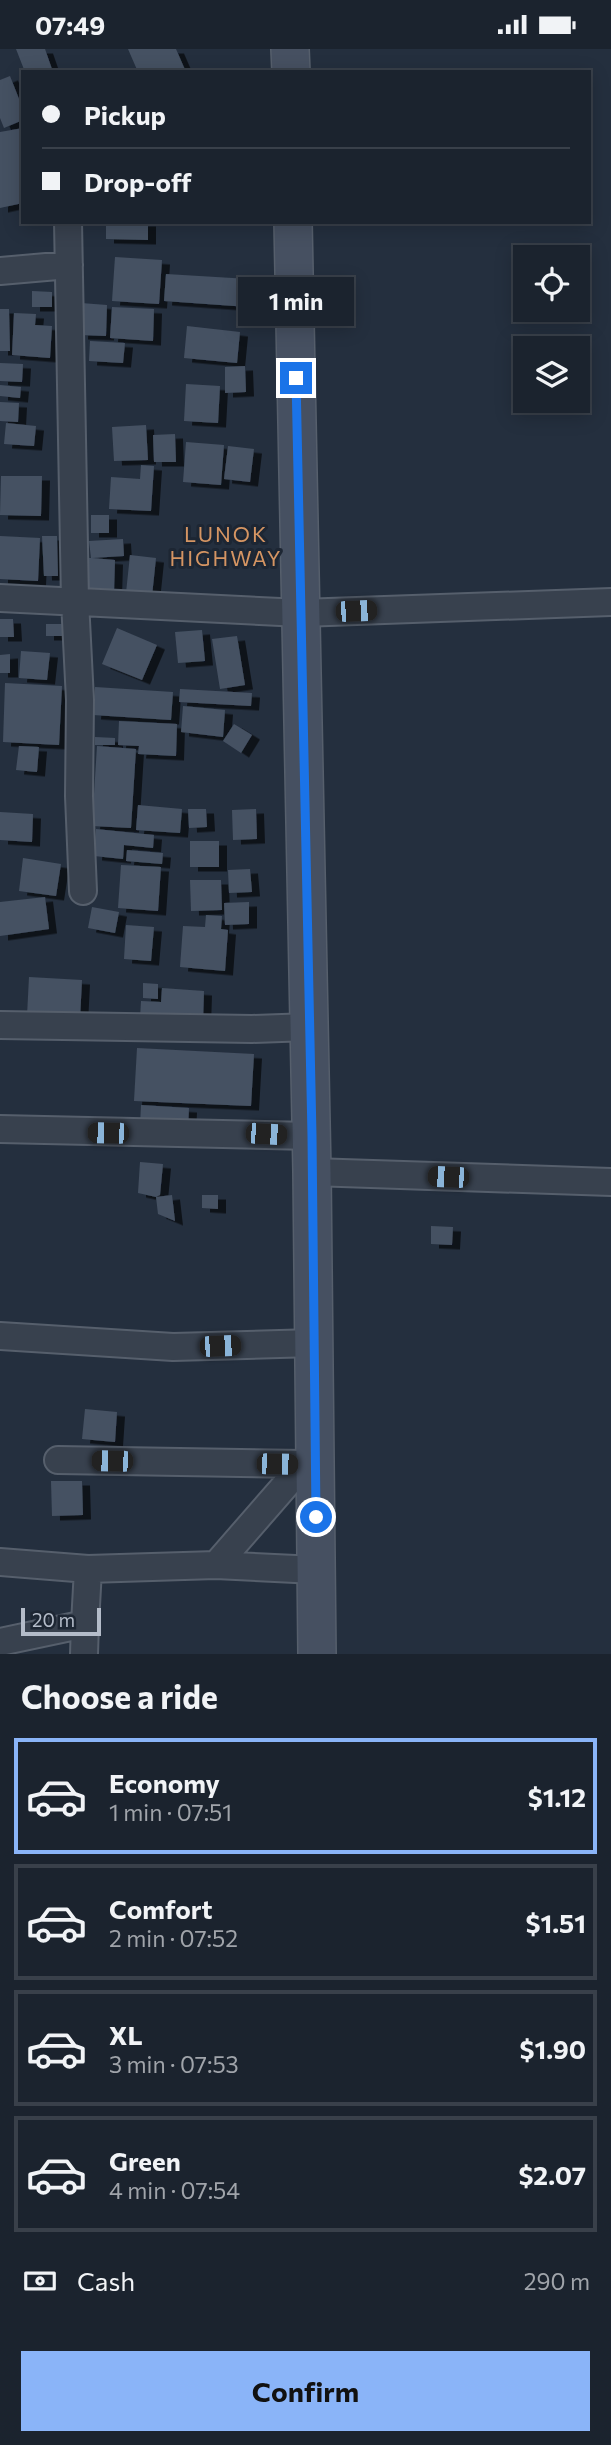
<!DOCTYPE html>
<meta charset="utf-8">
<style>
body{margin:0;font-family:Commissioner,sans-serif;background:#282f3a;color:#f1f3f6;height:100vh;display:flex;flex-direction:column;font-size:26px;white-space:nowrap}
*{box-sizing:border-box;margin:0}
p{font-size:23px;color:#a0a4aa}
.icon{flex:none;width:38px;height:38px;fill:none;stroke:currentColor;stroke-width:2;stroke-linecap:round;stroke-linejoin:round}
.map{position:relative;height:1605px;overflow:hidden}
.details{display:flex;flex-direction:column;background:#1b232e;flex:1}
.details>*{flex:none}
.top-card{position:absolute;left:21px;top:21px;width:570px;height:154px;border-radius:0px;box-shadow:0 4px 18px #0003,0 0 0 2px #39404a;display:grid;align-content:center;height:154px;padding:0 21px;background:#1b232e}
.controls{position:absolute;left:513px;top:196px;display:grid;gap:14px}
.controls a{display:grid;place-items:center;width:77px;height:77px;border-radius:0px;background:#1b232e;box-shadow:0 4px 18px #0003,0 0 0 2px #39404a;font-size:35px}
.scale{position:absolute;left:21px;bottom:18px;width:80px;box-sizing:border-box;padding-left:7px;border:4px solid #b4bcc9;border-top:0;font-size:19px;line-height:24px;white-space:nowrap;color:#b4bcc9;-webkit-text-stroke:5px #1d2633;paint-order:stroke}
.end{position:absolute;width:32px;height:32px;margin:-16px;border:9px solid #1a73e8;background:#fff;box-shadow:0 0 0 4px #fff}
.from{border-radius:50%}
.bubble{position:absolute;height:49px;border-radius:0px;background:#1b232e;box-shadow:0 4px 18px #0003,0 0 0 2px #39404a;font-size:23px;font-weight:700;line-height:49px;text-align:center}
.car{position:absolute;width:21px;height:42px;margin:-21px -10px;border-radius:9px;box-shadow:0 0 5px 2px #0007;background:linear-gradient(#222 24%,#8ab4d8 0 40%,#222 0 76%,#8ab4d8 0 86%,#222 0)}
.top-card b{display:flex;align-items:center;gap:24px;height:66px;font-size:26px}
.top-card b+b{border-top:2px solid #39404a}
.top-card i{width:18px;height:18px;background:#f1f3f6}
ul{padding:0;list-style:none}
li{display:flex;align-items:center;gap:21px;height:116px;margin:0 14px 10px;padding:0 7px;border:4px solid #39404a;border-radius:0px}
li div{flex:1}
li b{display:block;font-size:26px}
li em{font-style:normal;font-weight:700}
li.selected{border-color:#8ab4f8}
li>.icon{width:63px;height:63px;stroke-width:1.5}
h2{padding:0 21px;font-size:32px;line-height:84px}
.pay{display:flex;align-items:center;gap:18px;height:77px;padding:0 21px;font-size:26px}
.pay p{margin-inline-start:auto}
.primary-button{display:flex;gap:14px;margin-top:auto;padding:14px 21px}
.primary-button a{flex:1;height:80px;border-radius:0px;background:#8ab4f8;color:#111;font-size:28px;font-weight:700;line-height:80px;text-align:center}
.status{display:flex;justify-content:space-between;align-items:center;height:49px;padding:0 35px;background:#1b232e;direction:ltr}
.status svg{height:19px;fill:currentColor}
.map>svg:first-child{display:block}
.building{fill:#455162;filter:url(#shadow)}
.lines{fill:none;stroke-linecap:round;stroke-linejoin:round}
.street-casing{stroke:#565f6c;stroke-width:30}
.secondary-casing{stroke:#565f6c;stroke-width:40}
.street{stroke:#38414e;stroke-width:26}
.secondary{stroke:#465061;stroke-width:37}
.route{stroke:#1a73e8;stroke-width:9}
.labels{text-anchor:middle;stroke-width:6;stroke-linejoin:round;paint-order:stroke}
.neighbourhood-label{font-size:21px;letter-spacing:2px;fill:#d59563;stroke:#1d2633}
</style>
<div class="status"><b>07:49</b><svg viewBox="0 0 49 12"><path d="M0 12V9h3v3zM5 12V6h3v6zM10 12V3h3v9zM15 12V0h3v12zM26 1h20v11H26zM47 4h2v5h-2z"/></svg></div>
<div class="map">
<svg width="611" height="1605" viewBox="0 0 611 1605">
<defs>
<filter id="shadow"><feDropShadow dx="8" dy="4.5" stdDeviation="0" flood-color="#0009"/></filter>
</defs>
<rect width="100%" height="100%" fill="#242f3e"/>
<path class="building" d="M 16,0 L 45,0 L 53,23 L 25,23 Z
M 128,0 L 176,0 L 186,23 L 138,23 Z
M 10,27 L 23,60 L 23,71 L 4,79 L 0,69 L 0,31 Z
M 23,79 L 23,154 L 0,159 L 0,83 Z
M 106,173 L 148,173 L 148,191 L 106,190 Z
M 115,208 L 162,211 L 159,255 L 112,252 Z
M 166,225 L 249,230 L 248,258 L 164,252 Z
M 32,242 L 52,243 L 52,258 L 32,258 Z
M 81,254 L 107,256 L 106,287 L 80,286 Z
M 112,258 L 154,260 L 153,292 L 110,289 Z
M 0,260 L 9,260 L 10,302 L 0,302 Z
M 14,264 L 36,265 L 35,276 L 52,277 L 50,309 L 12,306 Z
M 187,277 L 240,283 L 237,314 L 184,309 Z
M 90,292 L 125,294 L 123,314 L 89,312 Z
M 0,314 L 23,315 L 22,333 L 0,332 Z
M 245,317 L 246,343 L 225,344 L 225,318 Z
M 186,335 L 220,337 L 218,374 L 184,372 Z
M 0,336 L 21,338 L 20,349 L 0,347 Z
M 0,353 L 19,354 L 18,373 L 0,372 Z
M 6,374 L 36,377 L 34,397 L 4,395 Z
M 146,376 L 148,411 L 114,412 L 112,378 Z
M 175,385 L 176,413 L 154,413 L 153,386 Z
M 186,393 L 224,396 L 221,436 L 183,433 Z
M 228,397 L 254,400 L 250,433 L 224,430 Z
M 141,416 L 154,417 L 151,462 L 109,460 L 111,428 L 140,430 Z
M 1,427 L 42,427 L 41,467 L 0,466 Z
M 91,466 L 109,466 L 109,484 L 91,484 Z
M 0,487 L 40,489 L 38,532 L 0,530 Z
M 42,487 L 57,487 L 58,527 L 44,527 Z
M 123,490 L 124,507 L 92,509 L 115,511 L 114,543 L 84,541 L 86,509 L 91,509 L 89,492 Z
M 130,506 L 156,509 L 152,547 L 126,544 Z
M 0,570 L 13,570 L 14,588 L 0,588 Z
M 46,575 L 62,575 L 62,587 L 46,587 Z
M 117,579 L 157,596 L 142,631 L 102,615 Z
M 202,581 L 205,612 L 178,614 L 175,583 Z
M 237,587 L 245,636 L 220,640 L 212,590 Z
M 21,602 L 50,604 L 47,631 L 19,629 Z
M 10,605 L 10,624 L 0,624 L 0,606 Z
M 5,634 L 62,637 L 59,696 L 3,693 Z
M 95,638 L 173,643 L 171,671 L 93,666 Z
M 180,640 L 252,644 L 251,657 L 179,653 Z
M 183,657 L 225,661 L 223,688 L 181,683 Z
M 119,672 L 177,675 L 176,707 L 138,705 L 139,697 L 118,696 Z
M 234,675 L 252,686 L 241,704 L 223,692 Z
M 95,688 L 115,689 L 115,696 L 95,696 Z
M 19,697 L 39,698 L 37,723 L 16,721 Z
M 97,697 L 136,700 L 131,779 L 92,777 Z
M 138,756 L 182,760 L 180,784 L 136,781 Z
M 188,760 L 206,760 L 207,778 L 189,779 Z
M 256,760 L 257,790 L 233,791 L 232,761 Z
M 0,763 L 33,765 L 32,793 L 0,791 Z
M 96,780 L 154,786 L 153,799 L 124,796 L 123,810 L 94,807 Z
M 190,792 L 219,792 L 219,818 L 190,818 Z
M 127,801 L 163,804 L 162,815 L 126,812 Z
M 23,809 L 61,815 L 56,847 L 19,842 Z
M 121,816 L 161,818 L 158,862 L 118,859 Z
M 250,820 L 252,843 L 229,844 L 228,821 Z
M 190,831 L 221,831 L 222,861 L 191,862 Z
M 45,848 L 49,880 L 0,887 L 0,853 Z
M 249,853 L 249,875 L 225,876 L 224,854 Z
M 92,858 L 119,863 L 115,884 L 88,879 Z
M 206,866 L 222,867 L 221,880 L 228,881 L 225,922 L 180,918 L 183,877 L 205,878 Z
M 126,876 L 154,878 L 151,912 L 124,910 Z
M 29,928 L 82,931 L 80,970 L 27,967 Z
M 143,934 L 158,935 L 158,950 L 143,949 Z
M 162,939 L 204,942 L 203,973 L 140,970 L 141,952 L 161,953 Z
M 137,999 L 254,1005 L 251,1057 L 134,1052 Z
M 141,1056 L 189,1059 L 188,1080 L 140,1077 Z
M 140,1113 L 163,1115 L 160,1146 L 156,1148 L 138,1144 Z
M 172,1146 L 175,1172 L 158,1165 L 156,1148 Z
M 202,1146 L 218,1146 L 218,1160 L 202,1159 Z
M 431,1177 L 453,1178 L 452,1196 L 431,1195 Z
M 85,1360 L 117,1363 L 115,1393 L 82,1390 Z
M 51,1432 L 82,1432 L 83,1466 L 52,1467 Z"/>
<g class="lines">
<defs>
<path id="street" d="M 68,173 L 75,552 L 80,651 L 79,747 L 83,842
M 0,222 L 69,216
M 0,549 L 301,564 L 611,553
M 0,976 L 252,980 L 310,978
M 0,1080 L 312,1087
M 312,1123 L 611,1133
M 0,1287 L 173,1298 L 314,1294
M 58,1411 L 304,1415
M 0,1513 L 88,1520
M 216,1516 L 304,1415 L 315,1415
M 0,1593 L 85,1575 L 88,1520 L 216,1516 L 316,1521
M 84,1605 L 85,1575"/>
<path id="secondary" d="M 290,0 L 291,23
M 293,173 L 312,1123 L 317,1605"/>
</defs>
<use href="#street" class="street-casing"/>
<use href="#secondary" class="secondary-casing"/>
<use href="#street" class="street"/>
<use href="#secondary" class="secondary"/>
</g>
<g class="lines">
<path class="route" d="M 296,329 L 312,1087 L 316,1468"/>
</g>
<g class="labels">
<g class="neighbourhood-label">
<text x="226" y="493">LUNOK<tspan x="226" dy="24">HIGHWAY</tspan></text>
</g>
</g>
</svg>
<div class="controls">
<a><svg class="icon" aria-label="locate" viewBox="0 0 24 24"><circle cx="12" cy="12" r="6"/><path d="M12 2v4M12 18v4M2 12h4M18 12h4"/></svg></a>
<a><svg class="icon" aria-label="layers" viewBox="0 0 24 24"><path d="M12 4l9 5-9 5-9-5zM3 14l9 5 9-5"/></svg></a>
</div>
<div class="scale">20 m</div>
<i class="end from" style="left:316px;top:1468px"></i>
<i class="end" style="left:296px;top:329px"></i>
<div class="bubble" style="left:238px;top:228px;width:116px">1 min</div>
<i class="car" style="left:356px;top:562px;rotate:88deg"></i>
<i class="car" style="left:108px;top:1084px;rotate:271deg"></i>
<i class="car" style="left:266px;top:1085px;rotate:93deg"></i>
<i class="car" style="left:448px;top:1128px;rotate:272deg"></i>
<i class="car" style="left:220px;top:1297px;rotate:88deg"></i>
<i class="car" style="left:112px;top:1412px;rotate:271deg"></i>
<i class="car" style="left:277px;top:1415px;rotate:91deg"></i>
<div class="top-card">
<b><i class="from"></i>Pickup</b>
<b><i></i>Drop-off</b>
</div>
</div>
<section class="details">
<h2>Choose a ride</h2>
<ul>
<li class="selected"><svg class="icon" aria-label="car" viewBox="0 0 24 24"><path d="M5 17H2v-5l4-1 3-4h7l3 4 3 1v5h-3M9 17h6M6 11h13"/><circle cx="7" cy="17" r="2"/><circle cx="17" cy="17" r="2"/></svg><div><b>Economy</b><p>1 min · 07:51</p></div><em>$1.12</em></li>
<li><svg class="icon" aria-label="car" viewBox="0 0 24 24"><path d="M5 17H2v-5l4-1 3-4h7l3 4 3 1v5h-3M9 17h6M6 11h13"/><circle cx="7" cy="17" r="2"/><circle cx="17" cy="17" r="2"/></svg><div><b>Comfort</b><p>2 min · 07:52</p></div><em>$1.51</em></li>
<li><svg class="icon" aria-label="car" viewBox="0 0 24 24"><path d="M5 17H2v-5l4-1 3-4h7l3 4 3 1v5h-3M9 17h6M6 11h13"/><circle cx="7" cy="17" r="2"/><circle cx="17" cy="17" r="2"/></svg><div><b>XL</b><p>3 min · 07:53</p></div><em>$1.90</em></li>
<li><svg class="icon" aria-label="car" viewBox="0 0 24 24"><path d="M5 17H2v-5l4-1 3-4h7l3 4 3 1v5h-3M9 17h6M6 11h13"/><circle cx="7" cy="17" r="2"/><circle cx="17" cy="17" r="2"/></svg><div><b>Green</b><p>4 min · 07:54</p></div><em>$2.07</em></li>
</ul>
<div class="pay"><svg class="icon" aria-label="cash" viewBox="0 0 24 24"><path d="M3 7h18v10H3z"/><circle cx="12" cy="12" r="2"/></svg>Cash<p>290 m</p></div>
<div class="primary-button"><a>Confirm</a></div>
</section>
